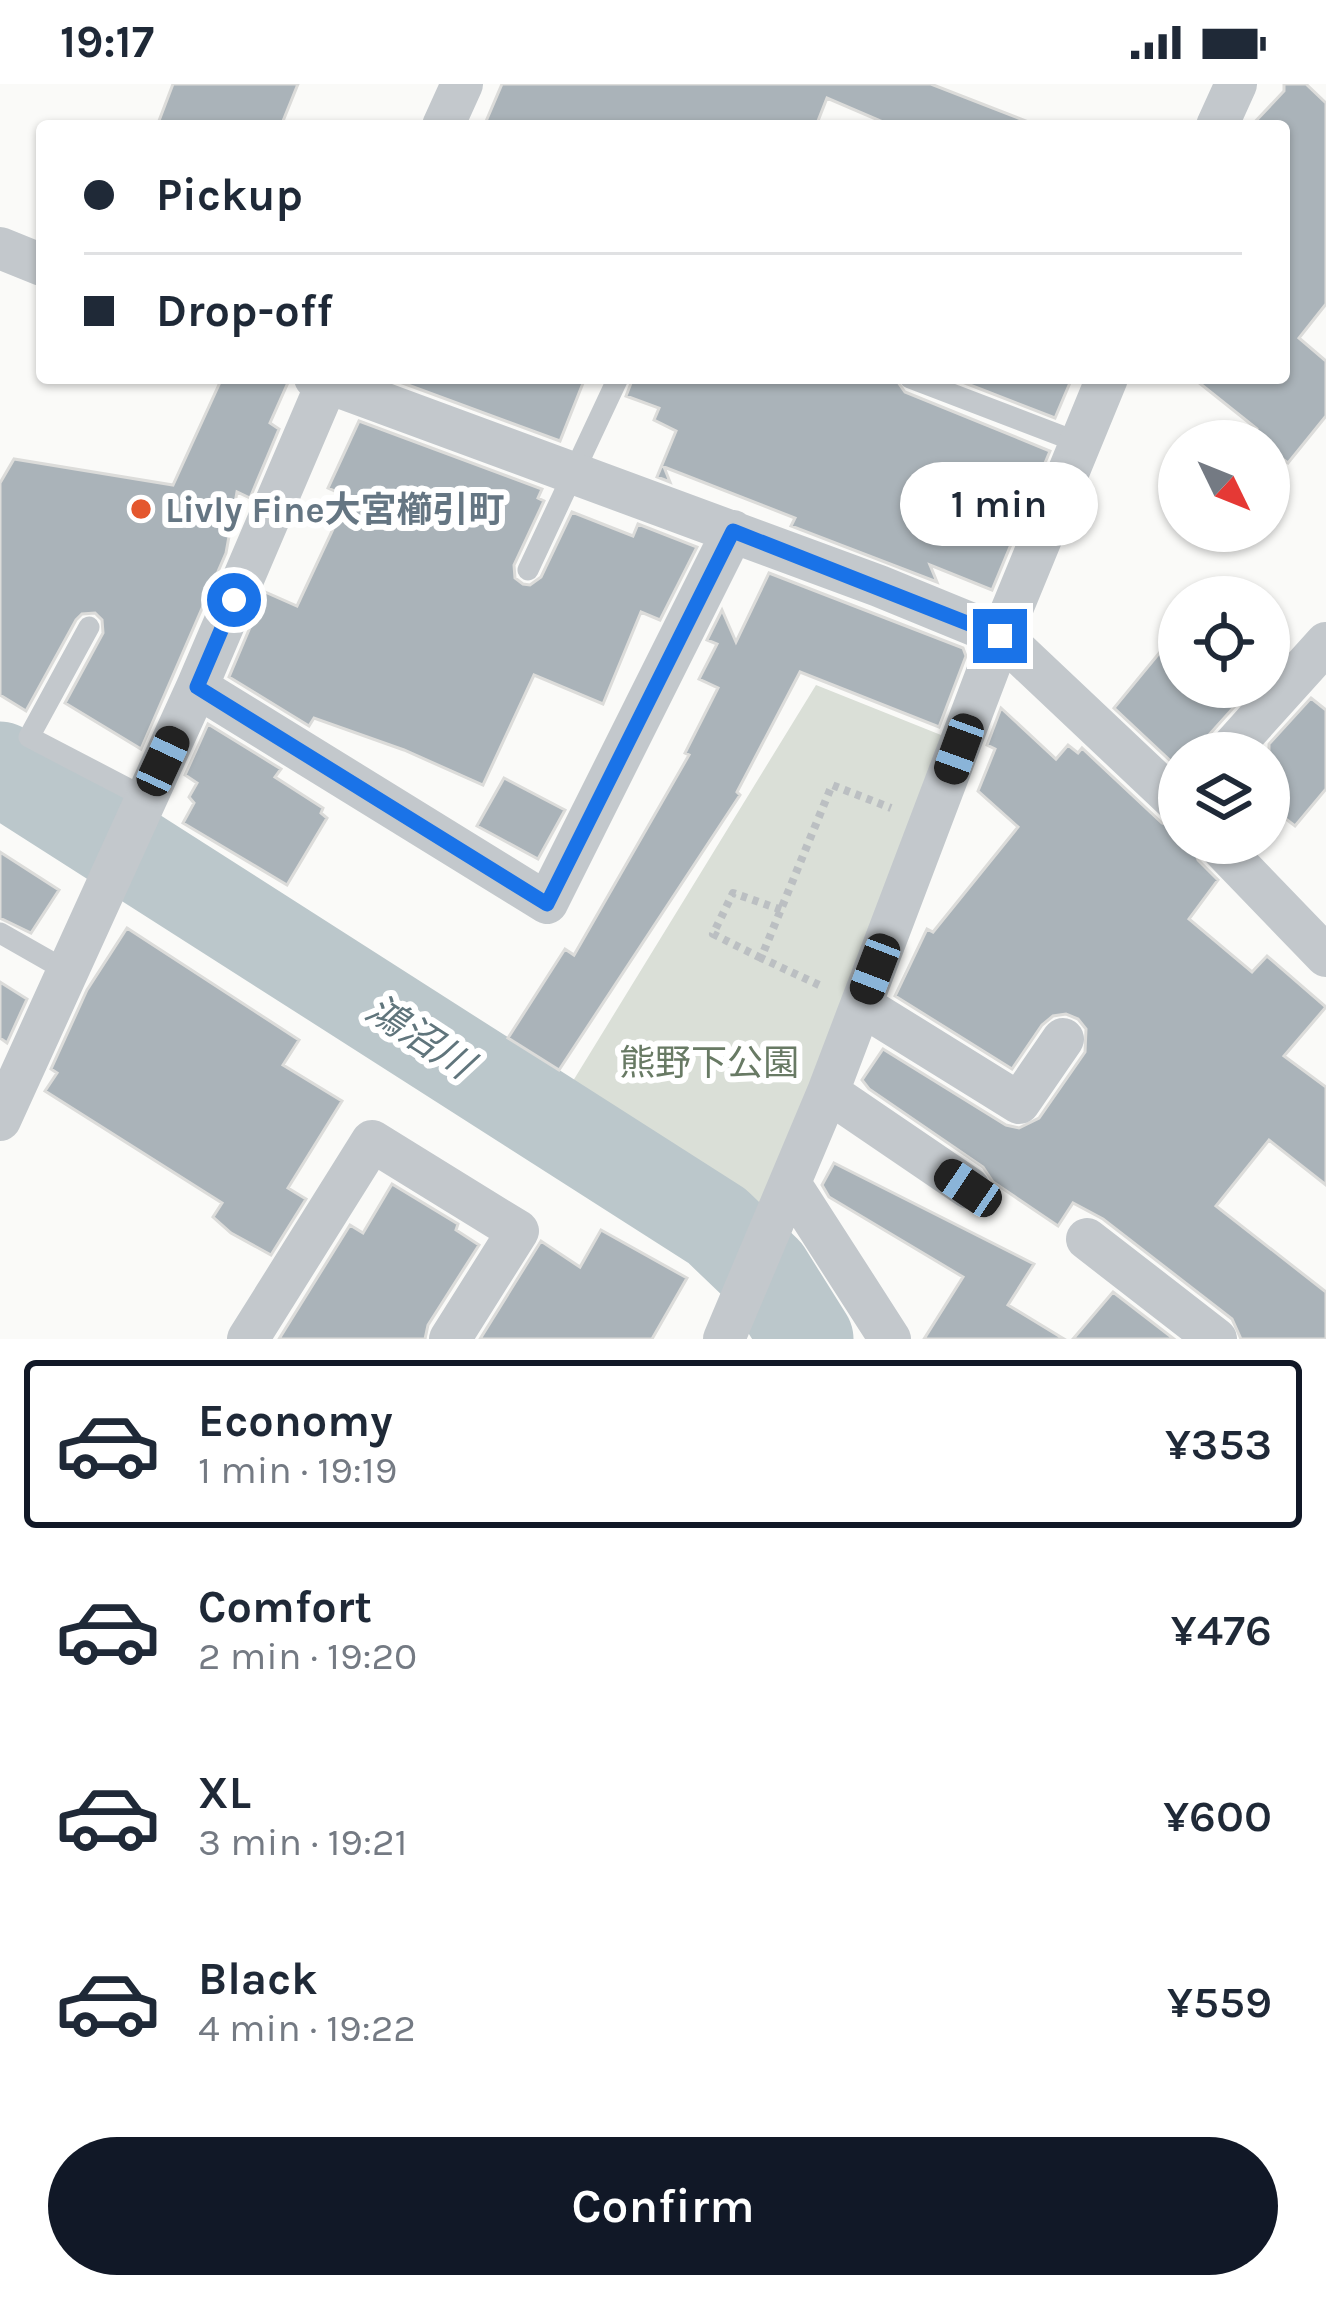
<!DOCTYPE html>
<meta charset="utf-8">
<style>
body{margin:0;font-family:Karla,"Noto Sans JP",sans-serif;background:#f2f2f3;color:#1f2937;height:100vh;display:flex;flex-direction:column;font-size:45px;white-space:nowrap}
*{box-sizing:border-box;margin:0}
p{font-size:39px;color:#747a83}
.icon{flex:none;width:66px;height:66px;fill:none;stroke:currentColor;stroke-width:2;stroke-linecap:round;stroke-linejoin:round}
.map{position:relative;height:1255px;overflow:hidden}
.drawer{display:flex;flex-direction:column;background:#fff;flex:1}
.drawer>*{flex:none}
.guide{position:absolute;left:36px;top:36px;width:1254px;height:264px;border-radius:12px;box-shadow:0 3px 9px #0004;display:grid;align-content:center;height:264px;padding:0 48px;background:#fff}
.needle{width:78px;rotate:133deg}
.tools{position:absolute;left:1158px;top:336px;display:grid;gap:24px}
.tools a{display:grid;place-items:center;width:132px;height:132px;border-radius:50%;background:#fff;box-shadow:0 3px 9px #0004;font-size:60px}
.end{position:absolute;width:54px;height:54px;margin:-27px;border:15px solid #1a73e8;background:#fff;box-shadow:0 0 0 6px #fff}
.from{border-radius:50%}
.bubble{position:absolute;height:84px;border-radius:42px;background:#fff;box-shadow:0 3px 9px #0004;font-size:39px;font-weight:600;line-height:84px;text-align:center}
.car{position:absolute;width:36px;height:72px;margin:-36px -18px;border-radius:15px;box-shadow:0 0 9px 3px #0007;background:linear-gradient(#222 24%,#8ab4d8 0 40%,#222 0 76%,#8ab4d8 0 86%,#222 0)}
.guide b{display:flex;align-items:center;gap:42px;height:114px;font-size:45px}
.guide b+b{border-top:3px solid #e0e1e3}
.guide i{width:30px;height:30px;background:#1f2937}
ul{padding:21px 0 0;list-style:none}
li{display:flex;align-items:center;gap:36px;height:168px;margin:0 24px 18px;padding:0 24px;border:6px solid transparent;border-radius:12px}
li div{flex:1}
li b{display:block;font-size:45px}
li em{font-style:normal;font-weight:600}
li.active{border-color:#111827}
li>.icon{width:108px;height:108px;stroke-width:1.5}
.button{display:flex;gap:24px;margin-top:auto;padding:24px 48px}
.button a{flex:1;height:138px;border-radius:72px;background:#111827;color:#fff;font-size:48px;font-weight:600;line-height:138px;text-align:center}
.status{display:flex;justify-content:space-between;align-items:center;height:84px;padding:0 60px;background:#fff;direction:ltr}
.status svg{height:33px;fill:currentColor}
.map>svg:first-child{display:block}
.green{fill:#dadfd7}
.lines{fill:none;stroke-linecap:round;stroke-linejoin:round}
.river{stroke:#bbc7cb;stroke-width:93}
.building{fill:#aab3b9;stroke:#dcdcda;stroke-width:3}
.path{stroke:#bbbfc2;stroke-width:8;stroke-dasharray:6 6;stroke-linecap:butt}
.service{stroke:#c3c8cc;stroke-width:21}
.minor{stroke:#c3c8cc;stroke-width:42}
.route{stroke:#1a73e8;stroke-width:15}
.poi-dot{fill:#e4572e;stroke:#fff;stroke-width:4.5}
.labels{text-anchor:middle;stroke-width:12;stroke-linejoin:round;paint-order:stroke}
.poi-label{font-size:36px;font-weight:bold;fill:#657683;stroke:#fff;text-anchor:start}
.park-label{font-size:36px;fill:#687a64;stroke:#fff}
.water-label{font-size:39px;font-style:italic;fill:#60757c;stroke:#fff}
</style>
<div class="status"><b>19:17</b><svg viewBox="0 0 49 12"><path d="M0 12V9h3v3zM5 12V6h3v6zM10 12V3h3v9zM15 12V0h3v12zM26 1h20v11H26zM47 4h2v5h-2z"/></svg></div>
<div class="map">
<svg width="1326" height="1255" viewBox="0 0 1326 1255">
<rect width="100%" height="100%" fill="#fafaf8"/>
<path class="green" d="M 816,601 L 946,653 L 755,1158 L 725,1128 L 565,1010 Z"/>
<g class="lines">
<path class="river" d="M 0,684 L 717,1142 L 765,1188 L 807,1255"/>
</g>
<path class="building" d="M 173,0 L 298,0 L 281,42 L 157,42 Z
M 502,0 L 931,0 L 1031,39 L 1031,42 L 892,42 L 827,14 L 816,42 L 484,42 Z
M 1284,0 L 1306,0 L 1326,19 L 1326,220 L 1299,254 L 1326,277 L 1326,332 L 1288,379 L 1269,365 L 1269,357 L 1256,355 L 1257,345 L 1193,294 L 1284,294 L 1284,42 L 1251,42 L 1284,7 Z
M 222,294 L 290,294 L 270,339 L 279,345 L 250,414 L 237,408 L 226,469 L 141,665 L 65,619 L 103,549 L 102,536 L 95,529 L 82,530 L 76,536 L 26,627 L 0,611 L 0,399 L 14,375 L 173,401 Z
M 389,294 L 585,294 L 560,357 Z
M 633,294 L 895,294 L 905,308 L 1050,367 L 992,506 L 930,481 L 937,498 L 791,442 L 795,434 L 664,383 L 670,398 L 657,393 L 676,347 L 654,336 L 659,324 L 626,312 Z
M 952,294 L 1072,294 L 1055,334 Z
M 359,337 L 542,405 L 538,414 L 544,417 L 514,481 L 515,494 L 523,500 L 530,501 L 541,493 L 572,428 L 633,452 L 638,440 L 697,463 L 660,536 L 641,528 L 603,620 L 534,591 L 483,701 L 404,666 L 314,634 L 309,642 L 229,593 L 265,508 L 297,522 L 348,413 L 328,404 Z
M 769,489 L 963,564 L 966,572 L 939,643 L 800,588 L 737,708 L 740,711 L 559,986 L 508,954 L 565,865 L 574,871 L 689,671 L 685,669 L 718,604 L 699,595 L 717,560 L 707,556 L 722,526 L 736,558 Z
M 1179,545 L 1179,603 L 1252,603 L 1208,652 L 1202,669 L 1179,669 L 1179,685 L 1114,624 Z
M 1311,614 L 1326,626 L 1326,705 L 1295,742 L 1269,722 L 1269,660 Z
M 1001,624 L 1056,675 L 1068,661 L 1078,669 L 1082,664 L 1162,739 L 1179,745 L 1179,759 L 1192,759 L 1198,776 L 1218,796 L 1189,835 L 1252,888 L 1267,872 L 1326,923 L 1284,972 L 1326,1003 L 1326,1101 L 1269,1056 L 1216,1122 L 1326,1208 L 1326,1255 L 1241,1255 L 1232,1235 L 1103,1135 L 1073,1119 L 1058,1142 L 993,1098 L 983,1083 L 869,1005 L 862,996 L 883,965 L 1006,1041 L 1019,1044 L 1039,1034 L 1085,968 L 1086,945 L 1078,935 L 1066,930 L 1053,932 L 1042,941 L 1012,985 L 895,912 L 927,845 L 933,848 L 1018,743 L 978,707 L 995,665 L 987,661 Z
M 208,640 L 281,685 L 275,693 L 323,724 L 321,729 L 327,734 L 287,801 L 183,739 L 194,719 L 189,713 L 197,699 L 185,691 Z
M 504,694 L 565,726 L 538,775 L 477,742 Z
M 0,768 L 59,806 L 31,849 L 0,834 Z
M 127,844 L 299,956 L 283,981 L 342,1017 L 288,1104 L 306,1115 L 271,1171 L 231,1149 L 213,1133 L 222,1119 L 45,1007 L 57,989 L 51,985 L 87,906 Z
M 0,898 L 27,915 L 7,959 L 0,954 Z
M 834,1079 L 1034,1180 L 1008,1221 L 1064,1255 L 924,1255 L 963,1193 L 829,1113 L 822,1101 Z
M 392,1100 L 458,1140 L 456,1146 L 479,1161 L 428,1241 L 425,1255 L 279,1255 L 350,1141 L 363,1149 Z
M 601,1146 L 687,1194 L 652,1255 L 480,1255 L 541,1157 L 580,1183 Z
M 1113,1208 L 1174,1255 L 1073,1255 Z"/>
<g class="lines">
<path class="path" d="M 761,874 L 713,850 L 733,809 L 782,826
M 819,901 L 761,874 L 832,701 L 891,724"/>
<path class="service" d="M 910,294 L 1080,359
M 528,486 L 618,294
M 89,543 L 29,653 L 146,714
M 0,849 L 67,887"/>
<path class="minor" d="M 443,42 L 462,0
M 1217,42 L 1236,0
M 0,164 L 42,181
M 315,294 L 879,502 L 1001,552 L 1179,720
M 197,603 L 547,819 L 733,447
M 1227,669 L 1326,559
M 1217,759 L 1326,872
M 861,921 L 1019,1019 L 1063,955
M 828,1008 L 969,1104
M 0,1036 L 197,603 L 329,294
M 791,1101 L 890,1255
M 1087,1155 L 1216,1255
M 248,1255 L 372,1057 L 518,1147 L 450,1255
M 724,1255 L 828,1008 L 1001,552 L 1107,294"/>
</g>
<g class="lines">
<path class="route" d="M 234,516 L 197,603 L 547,820 L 733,447 L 1000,552"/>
</g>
<circle class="poi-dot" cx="141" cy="425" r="12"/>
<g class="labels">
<g class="poi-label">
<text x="165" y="438">Livly Fine大宮櫛引町</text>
</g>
<g class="park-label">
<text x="709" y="991">熊野下公園</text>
</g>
<g class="water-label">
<text transform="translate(420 952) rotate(33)" y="14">鴻沼川</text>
</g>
</g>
</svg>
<div class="tools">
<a><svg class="needle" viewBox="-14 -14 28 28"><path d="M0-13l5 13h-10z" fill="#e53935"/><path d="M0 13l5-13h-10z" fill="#747a83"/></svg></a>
<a><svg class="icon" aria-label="locate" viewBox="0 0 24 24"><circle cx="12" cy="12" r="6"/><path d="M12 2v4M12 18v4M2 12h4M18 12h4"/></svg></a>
<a><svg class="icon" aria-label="layers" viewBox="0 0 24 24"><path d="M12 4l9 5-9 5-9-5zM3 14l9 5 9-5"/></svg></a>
</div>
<i class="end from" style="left:234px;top:516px"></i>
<i class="end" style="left:1000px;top:552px"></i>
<div class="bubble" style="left:900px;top:378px;width:198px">1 min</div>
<i class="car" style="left:959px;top:665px;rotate:200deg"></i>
<i class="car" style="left:163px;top:677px;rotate:25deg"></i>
<i class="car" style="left:875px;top:885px;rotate:201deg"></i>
<i class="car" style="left:968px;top:1104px;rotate:304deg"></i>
<div class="guide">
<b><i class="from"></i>Pickup</b>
<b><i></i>Drop-off</b>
</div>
</div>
<section class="drawer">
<ul>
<li class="active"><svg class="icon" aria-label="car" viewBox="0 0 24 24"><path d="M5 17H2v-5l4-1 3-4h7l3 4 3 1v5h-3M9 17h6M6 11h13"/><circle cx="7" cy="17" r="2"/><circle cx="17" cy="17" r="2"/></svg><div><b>Economy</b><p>1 min · 19:19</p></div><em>¥353</em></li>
<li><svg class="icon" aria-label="car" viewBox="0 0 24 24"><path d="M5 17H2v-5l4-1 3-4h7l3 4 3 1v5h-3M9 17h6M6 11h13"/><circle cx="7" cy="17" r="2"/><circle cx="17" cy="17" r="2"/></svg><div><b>Comfort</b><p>2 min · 19:20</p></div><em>¥476</em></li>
<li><svg class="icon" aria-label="car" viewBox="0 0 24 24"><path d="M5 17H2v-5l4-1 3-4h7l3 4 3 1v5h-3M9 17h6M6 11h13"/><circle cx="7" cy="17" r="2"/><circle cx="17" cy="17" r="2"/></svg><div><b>XL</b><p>3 min · 19:21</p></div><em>¥600</em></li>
<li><svg class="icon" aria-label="car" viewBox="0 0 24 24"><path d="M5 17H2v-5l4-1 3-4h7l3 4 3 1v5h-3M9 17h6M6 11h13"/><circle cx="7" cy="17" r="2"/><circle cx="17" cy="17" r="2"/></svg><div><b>Black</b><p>4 min · 19:22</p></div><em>¥559</em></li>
</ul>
<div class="button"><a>Confirm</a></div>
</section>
